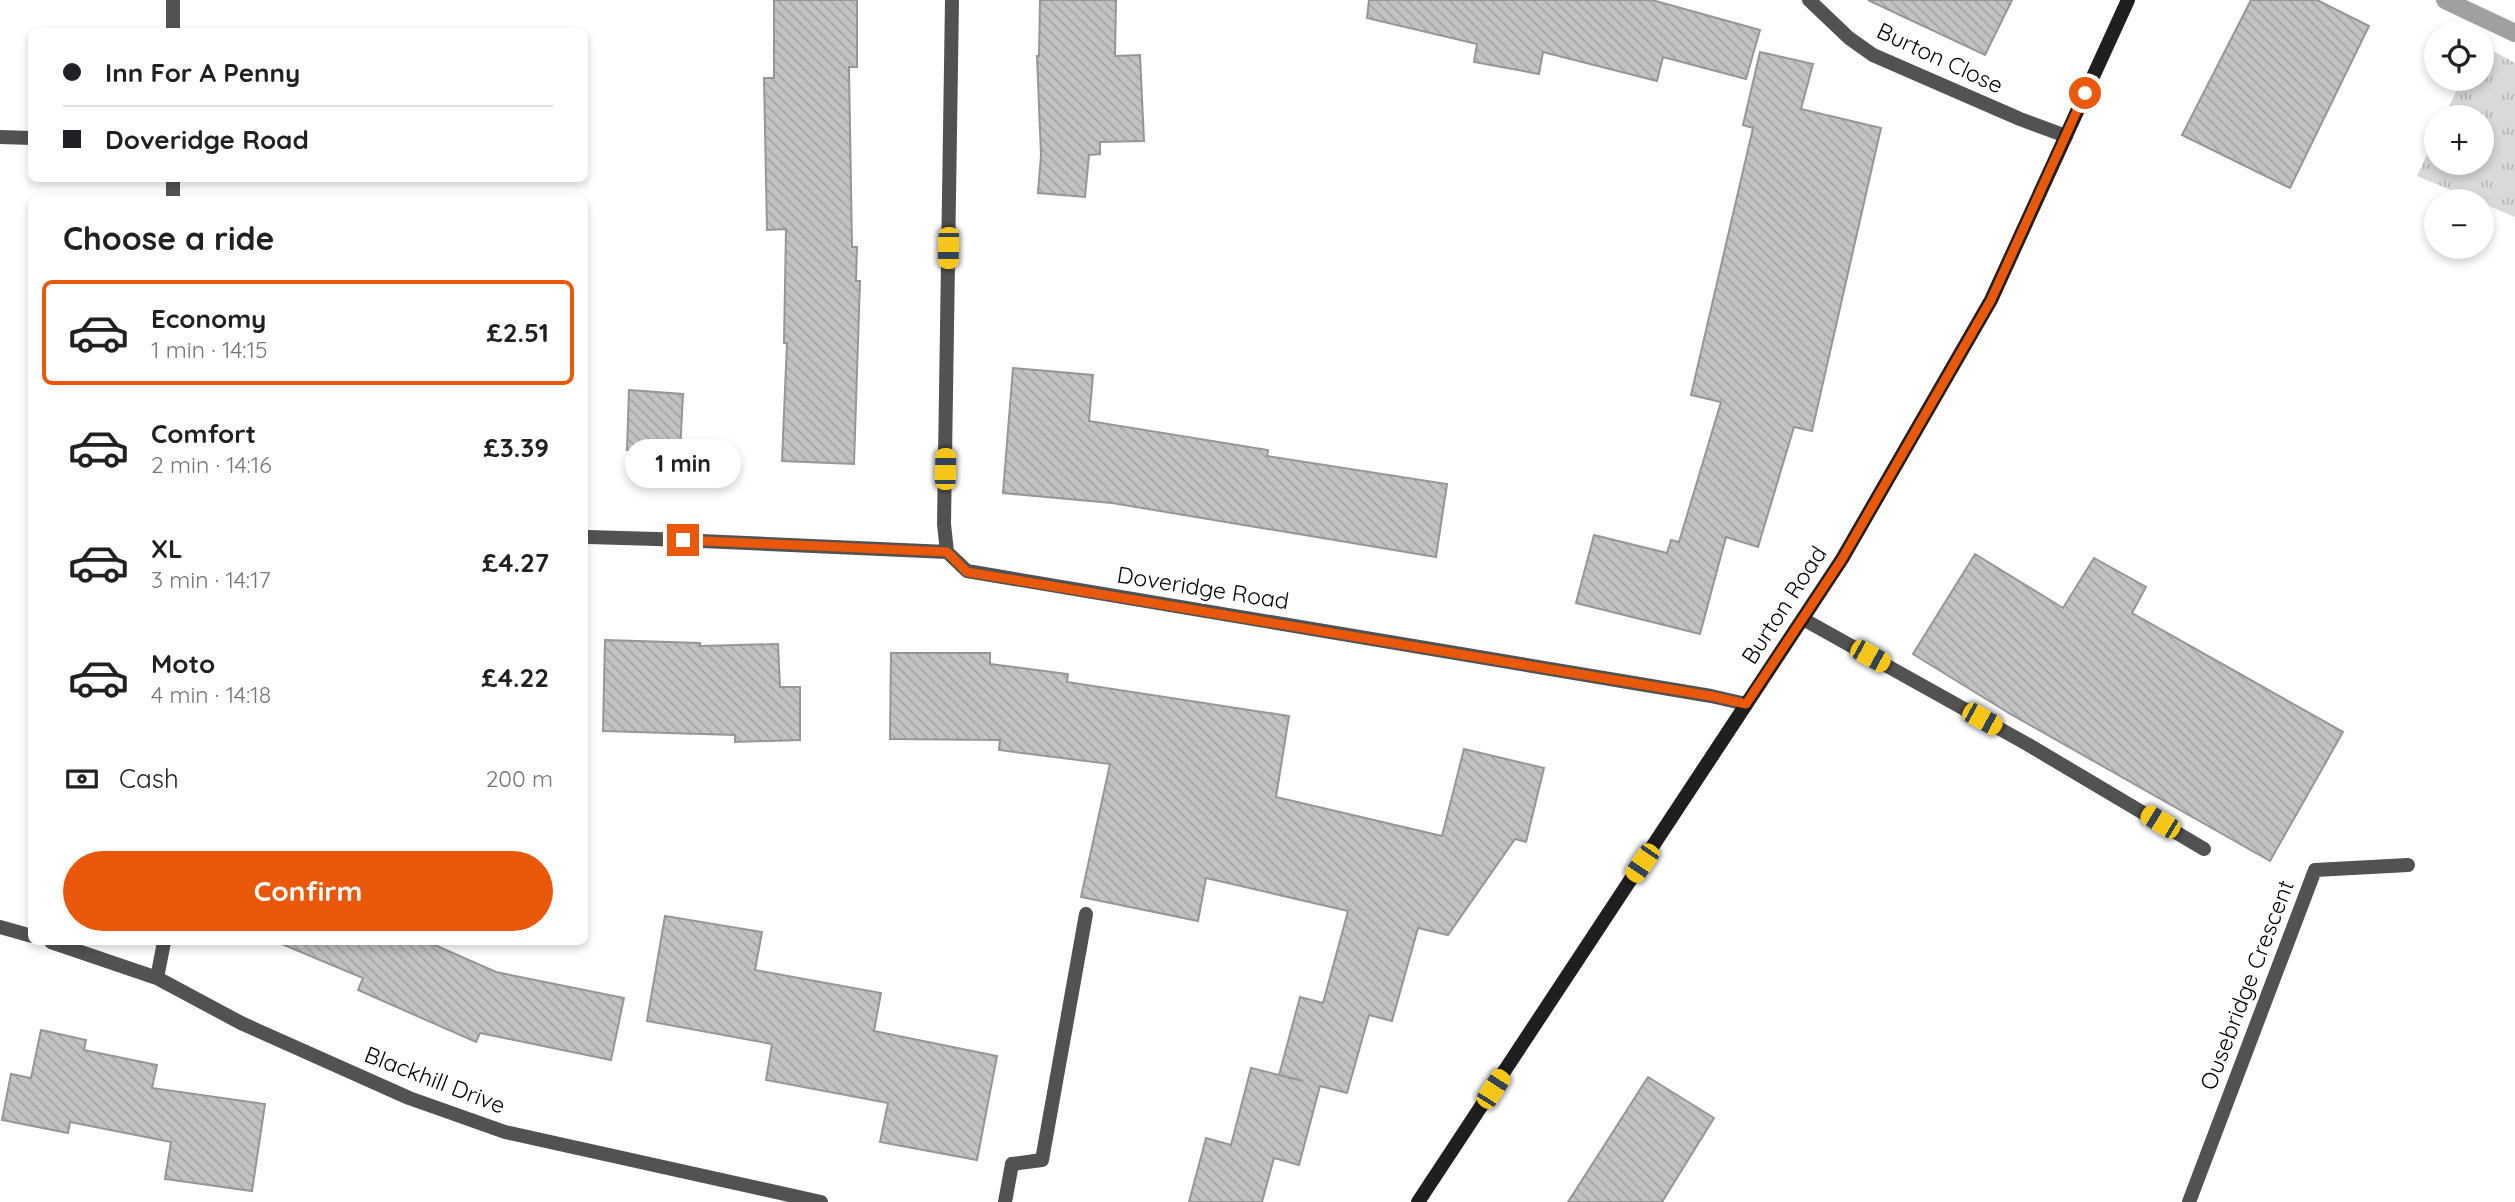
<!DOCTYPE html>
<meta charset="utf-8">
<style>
body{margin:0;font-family:Quicksand,sans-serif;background:#f2f2f2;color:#202124;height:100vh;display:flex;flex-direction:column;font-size:26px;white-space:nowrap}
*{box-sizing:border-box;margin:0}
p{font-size:23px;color:#757577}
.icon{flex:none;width:38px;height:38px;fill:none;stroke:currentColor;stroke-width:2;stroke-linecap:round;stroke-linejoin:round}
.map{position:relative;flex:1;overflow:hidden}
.details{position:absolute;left:28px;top:196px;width:560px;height:749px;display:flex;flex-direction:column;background:#fff;border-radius:10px;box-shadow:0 4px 10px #0003}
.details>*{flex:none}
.top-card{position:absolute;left:28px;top:28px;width:560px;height:154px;border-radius:10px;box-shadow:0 4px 10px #0003;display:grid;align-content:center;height:154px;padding:0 35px;background:#fff}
.buttons{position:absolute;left:2424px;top:21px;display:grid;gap:14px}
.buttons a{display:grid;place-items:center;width:70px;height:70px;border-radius:50%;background:#fff;box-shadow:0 4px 10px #0003;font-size:35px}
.end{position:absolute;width:32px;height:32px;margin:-16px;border:9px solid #ea580c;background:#fff;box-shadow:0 0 0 4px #fff}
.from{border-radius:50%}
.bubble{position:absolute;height:49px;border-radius:24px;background:#fff;box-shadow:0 4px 10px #0003;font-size:23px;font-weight:700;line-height:49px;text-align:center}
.car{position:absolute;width:21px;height:42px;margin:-21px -10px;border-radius:9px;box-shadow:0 0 5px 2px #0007;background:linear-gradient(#f5c518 24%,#345 0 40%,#f5c518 0 76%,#345 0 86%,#f5c518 0)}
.top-card b{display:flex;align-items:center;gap:24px;height:66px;font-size:26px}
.top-card b+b{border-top:2px solid #e0e0e0}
.top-card i{width:18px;height:18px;background:#202124}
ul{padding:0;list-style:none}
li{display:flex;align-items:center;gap:21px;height:105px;margin:0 14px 10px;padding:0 21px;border:4px solid transparent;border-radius:10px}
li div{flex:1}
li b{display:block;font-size:26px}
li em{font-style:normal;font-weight:700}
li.active{border-color:#ea580c}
li>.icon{width:63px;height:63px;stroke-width:1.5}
h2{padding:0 35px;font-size:32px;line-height:84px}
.pay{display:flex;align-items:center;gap:18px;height:77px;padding:0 35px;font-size:26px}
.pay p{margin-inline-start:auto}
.button{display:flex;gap:14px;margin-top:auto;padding:14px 35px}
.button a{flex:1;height:80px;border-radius:42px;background:#ea580c;color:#fff;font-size:28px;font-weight:700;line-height:80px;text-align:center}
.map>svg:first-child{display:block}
.park{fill:url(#park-tufts)}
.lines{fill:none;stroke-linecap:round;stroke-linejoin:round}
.stream{stroke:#a0a0a0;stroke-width:18}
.building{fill:url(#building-back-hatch);stroke:#969696;stroke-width:2}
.lane{stroke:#525252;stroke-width:14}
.street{stroke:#525252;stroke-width:14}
.secondary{stroke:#1f1f1f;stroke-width:14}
.route{stroke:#ea580c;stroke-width:9}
.labels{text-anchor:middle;stroke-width:6;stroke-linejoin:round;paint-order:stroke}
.street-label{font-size:23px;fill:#000;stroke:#fff}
</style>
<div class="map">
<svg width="2515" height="1202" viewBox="0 0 2515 1202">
<defs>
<pattern id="park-tufts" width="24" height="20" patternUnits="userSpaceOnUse" patternTransform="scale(1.75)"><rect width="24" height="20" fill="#d9d9d9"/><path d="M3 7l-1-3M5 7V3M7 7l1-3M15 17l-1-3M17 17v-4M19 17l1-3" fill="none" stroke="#b8b8b8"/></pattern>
<pattern id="building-back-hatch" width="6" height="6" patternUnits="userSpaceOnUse" patternTransform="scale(1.75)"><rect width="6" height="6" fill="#c2c2c2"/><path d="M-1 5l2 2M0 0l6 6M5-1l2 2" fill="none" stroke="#a5a5a5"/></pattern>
</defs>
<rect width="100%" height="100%" fill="#fff"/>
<path class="park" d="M 2482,45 L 2515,63 L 2515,217 L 2417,176 L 2436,135 L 2436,163 L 2482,163 L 2482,117 L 2444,117 L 2462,79 L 2482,79 Z"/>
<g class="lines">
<path class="stream" d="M 2445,0 L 2515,33"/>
</g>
<path class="building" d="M 774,0 L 857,0 L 857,67 L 849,67 L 852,247 L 857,247 L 856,281 L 860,281 L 854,464 L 782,461 L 787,343 L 784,343 L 786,229 L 767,230 L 764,78 L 774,78 Z
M 1040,0 L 1116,0 L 1115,56 L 1140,55 L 1144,141 L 1100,142 L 1100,154 L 1089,155 L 1085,197 L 1038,193 L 1041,155 L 1037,56 L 1039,56 Z
M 1369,0 L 1652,0 L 1760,30 L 1746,79 L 1663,57 L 1657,81 L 1543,52 L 1539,74 L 1474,62 L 1477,44 L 1367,18 Z
M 1868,0 L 2012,0 L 1985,55 Z
M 2251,0 L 2317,0 L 2369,26 L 2290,188 L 2182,135 Z
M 1760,52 L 1813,64 L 1801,109 L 1881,128 L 1812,431 L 1794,427 L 1758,547 L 1726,537 L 1700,634 L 1576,603 L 1594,535 L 1667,553 L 1671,540 L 1679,542 L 1721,402 L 1691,395 L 1753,128 L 1743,125 Z
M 1013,368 L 1093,375 L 1089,421 L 1268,450 L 1267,456 L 1447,484 L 1436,557 L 1112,503 L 1003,493 Z
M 629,390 L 683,394 L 680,452 L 627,450 Z
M 1975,554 L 2063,608 L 2094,558 L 2146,587 L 2132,613 L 2343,732 L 2270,861 L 2007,712 L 1913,654 Z
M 605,640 L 700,643 L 700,646 L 778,644 L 780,687 L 800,687 L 800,740 L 735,742 L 735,735 L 603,731 Z
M 891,653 L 990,653 L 990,664 L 1068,674 L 1067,682 L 1289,716 L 1276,797 L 1442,836 L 1464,749 L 1544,768 L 1526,842 L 1515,839 L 1448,935 L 1418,928 L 1392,1021 L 1369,1015 L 1347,1093 L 1320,1086 L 1299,1165 L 1274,1158 L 1262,1202 L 1189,1202 L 1206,1138 L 1231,1145 L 1251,1068 L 1303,1081 L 1279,1075 L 1300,997 L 1323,1003 L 1348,911 L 1206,878 L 1198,921 L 1081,897 L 1110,764 L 999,750 L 1000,740 L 890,739 Z
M 665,916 L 762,932 L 755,970 L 881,993 L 874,1031 L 997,1056 L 977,1160 L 880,1142 L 888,1103 L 766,1080 L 772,1044 L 647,1021 Z
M 277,942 L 428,942 L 496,972 L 624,998 L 611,1060 L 480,1033 L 476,1042 L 358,990 L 363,978 Z
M 41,1030 L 86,1040 L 84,1050 L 157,1065 L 152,1088 L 265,1104 L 252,1191 L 165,1179 L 171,1142 L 70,1122 L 68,1133 L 2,1120 L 11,1074 L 31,1078 Z
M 1648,1077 L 1714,1118 L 1662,1202 L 1568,1202 Z"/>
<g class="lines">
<path class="lane" d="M 588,537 L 656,539
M 1803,619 L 2027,744 L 2204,849
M 1012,1164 L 1042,1160 L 1086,914"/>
<path class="street" d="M 1809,0 L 1849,38 L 1873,55 L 2020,119 L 2066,136
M 173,32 L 173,0
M 0,137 L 32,138
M 173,200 L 173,178
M 656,539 L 947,552 L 967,571 L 1711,696 L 1746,704
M 947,552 L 944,524 L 952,0
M 0,927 L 32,936
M 51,942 L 157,978 L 241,1023 L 409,1098 L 505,1132 L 821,1202
M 157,978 L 164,942
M 1005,1202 L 1012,1164
M 2189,1202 L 2315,870 L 2408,865"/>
<path class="secondary" d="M 1418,1202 L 1842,559 L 1991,300 L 2128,0"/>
</g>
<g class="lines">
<path class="route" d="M 683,540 L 947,552 L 967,572 L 1711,696 L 1746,704 L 1842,559 L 1991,300 L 2085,93"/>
</g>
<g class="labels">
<g class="street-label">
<text transform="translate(1940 58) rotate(25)" y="8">Burton Close</text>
<text transform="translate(1203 588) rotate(9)" y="8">Doveridge Road</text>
<text transform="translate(1784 605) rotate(-57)" y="8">Burton Road</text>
<text transform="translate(2247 985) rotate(-69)" y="8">Ousebridge Crescent</text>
<text transform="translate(435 1080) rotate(21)" y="8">Blackhill Drive</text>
</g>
</g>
</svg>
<div class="buttons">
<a><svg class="icon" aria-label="locate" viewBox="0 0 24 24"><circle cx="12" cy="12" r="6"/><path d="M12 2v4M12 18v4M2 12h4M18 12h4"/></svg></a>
<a>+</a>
<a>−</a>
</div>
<i class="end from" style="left:2085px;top:93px"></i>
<i class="end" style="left:683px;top:540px"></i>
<div class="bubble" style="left:625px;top:439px;width:116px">1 min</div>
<i class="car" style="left:948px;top:248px;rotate:181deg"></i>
<i class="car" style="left:945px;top:469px;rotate:1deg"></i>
<i class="car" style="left:1870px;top:656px;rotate:119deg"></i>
<i class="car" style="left:1982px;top:719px;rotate:119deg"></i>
<i class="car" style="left:2160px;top:822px;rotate:301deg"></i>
<i class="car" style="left:1642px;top:863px;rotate:214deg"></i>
<i class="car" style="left:1493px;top:1089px;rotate:33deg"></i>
<div class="top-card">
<b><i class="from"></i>Inn For A Penny</b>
<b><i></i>Doveridge Road</b>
</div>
<section class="details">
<h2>Choose a ride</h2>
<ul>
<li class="active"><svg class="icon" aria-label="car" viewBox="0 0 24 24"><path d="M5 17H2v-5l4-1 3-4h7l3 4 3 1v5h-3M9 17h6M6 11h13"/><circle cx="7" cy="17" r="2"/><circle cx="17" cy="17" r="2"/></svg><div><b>Economy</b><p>1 min · 14:15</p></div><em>£2.51</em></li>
<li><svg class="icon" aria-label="car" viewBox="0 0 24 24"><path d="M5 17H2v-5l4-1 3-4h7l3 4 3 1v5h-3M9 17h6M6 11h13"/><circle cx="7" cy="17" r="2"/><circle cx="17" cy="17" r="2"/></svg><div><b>Comfort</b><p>2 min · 14:16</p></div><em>£3.39</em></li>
<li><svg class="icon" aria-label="car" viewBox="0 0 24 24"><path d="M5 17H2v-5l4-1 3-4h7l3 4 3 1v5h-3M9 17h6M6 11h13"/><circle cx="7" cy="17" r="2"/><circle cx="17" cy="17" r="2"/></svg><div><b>XL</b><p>3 min · 14:17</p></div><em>£4.27</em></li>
<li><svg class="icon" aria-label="car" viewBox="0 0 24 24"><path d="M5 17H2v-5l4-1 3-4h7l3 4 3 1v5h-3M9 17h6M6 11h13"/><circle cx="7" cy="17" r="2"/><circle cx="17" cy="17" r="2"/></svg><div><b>Moto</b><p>4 min · 14:18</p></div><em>£4.22</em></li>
</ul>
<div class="pay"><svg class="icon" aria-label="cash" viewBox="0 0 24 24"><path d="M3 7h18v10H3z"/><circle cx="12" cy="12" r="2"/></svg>Cash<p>200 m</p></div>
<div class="button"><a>Confirm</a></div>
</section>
</div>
